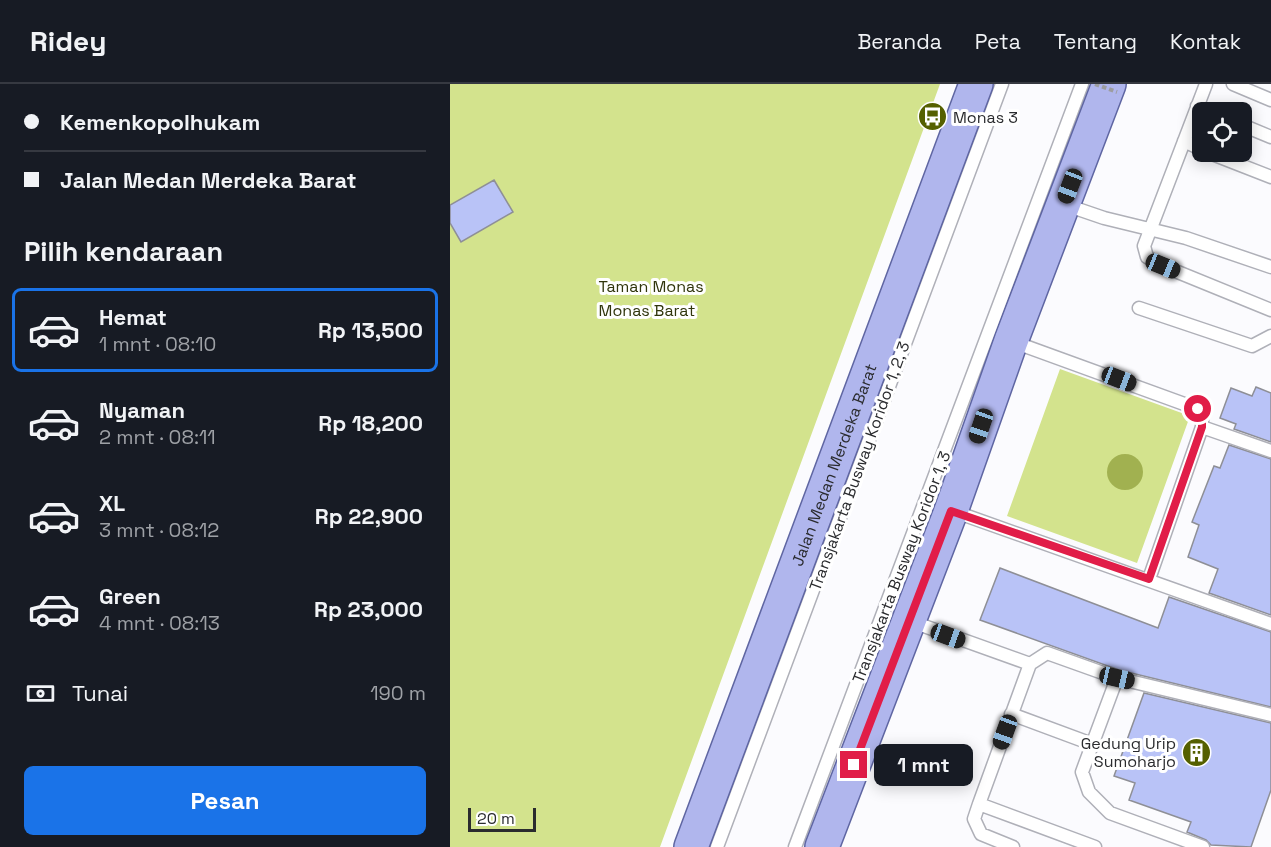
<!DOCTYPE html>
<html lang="id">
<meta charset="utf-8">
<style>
body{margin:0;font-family:"Space Grotesk",sans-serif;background:#242831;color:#f1f3f6;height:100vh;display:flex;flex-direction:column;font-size:22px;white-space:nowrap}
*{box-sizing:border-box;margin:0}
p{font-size:20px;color:#9ea1a6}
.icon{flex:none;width:33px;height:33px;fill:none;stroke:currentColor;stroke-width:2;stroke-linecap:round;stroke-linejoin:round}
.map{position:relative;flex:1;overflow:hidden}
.panel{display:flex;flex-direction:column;background:#171b24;width:450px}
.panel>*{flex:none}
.hud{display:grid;align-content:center;height:132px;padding:0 24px;background:#171b24}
.buttons{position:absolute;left:742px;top:18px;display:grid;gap:12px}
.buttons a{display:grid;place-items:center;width:60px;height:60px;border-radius:9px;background:#171b24;box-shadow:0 3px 15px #0003;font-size:30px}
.scale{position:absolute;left:18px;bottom:15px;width:68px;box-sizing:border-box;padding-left:6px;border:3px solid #2a2b2e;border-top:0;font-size:16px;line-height:21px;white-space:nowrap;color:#2a2b2e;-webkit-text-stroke:4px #fff;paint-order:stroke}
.end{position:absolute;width:27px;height:27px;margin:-14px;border:8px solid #e11d48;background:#fff;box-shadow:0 0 0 3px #fff}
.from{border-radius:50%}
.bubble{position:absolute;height:42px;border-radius:9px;background:#171b24;box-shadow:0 3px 15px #0003;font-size:20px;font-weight:700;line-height:42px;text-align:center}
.car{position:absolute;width:18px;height:36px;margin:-18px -9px;border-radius:8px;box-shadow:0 0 4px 2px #0007;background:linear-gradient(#222 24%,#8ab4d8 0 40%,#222 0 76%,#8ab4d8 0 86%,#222 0)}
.hud b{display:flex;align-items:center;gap:21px;height:57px;font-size:22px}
.hud b+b{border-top:2px solid #363941}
.hud i{width:15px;height:15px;background:#f1f3f6}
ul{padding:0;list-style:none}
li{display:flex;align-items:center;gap:18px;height:84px;margin:0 12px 9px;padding:0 12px;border:3px solid transparent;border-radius:9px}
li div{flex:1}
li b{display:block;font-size:22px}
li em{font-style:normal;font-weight:700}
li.current{border-color:#1a73e8}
li>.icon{width:54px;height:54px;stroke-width:1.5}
h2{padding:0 24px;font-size:27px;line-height:72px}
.pay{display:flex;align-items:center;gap:15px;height:66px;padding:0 24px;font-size:22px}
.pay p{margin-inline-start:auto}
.primary-button{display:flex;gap:12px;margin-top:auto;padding:12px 24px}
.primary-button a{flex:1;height:69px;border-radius:9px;background:#1a73e8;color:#fff;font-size:24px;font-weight:700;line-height:69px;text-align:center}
header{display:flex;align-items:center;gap:36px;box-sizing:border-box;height:84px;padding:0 30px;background:#171b24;border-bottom:2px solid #363941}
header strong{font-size:28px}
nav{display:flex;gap:33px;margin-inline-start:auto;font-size:21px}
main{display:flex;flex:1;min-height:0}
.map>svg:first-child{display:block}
.green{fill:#d3e38d}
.water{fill:#a1b150}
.building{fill:#b9c3f7;stroke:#8e8f96;stroke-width:1.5}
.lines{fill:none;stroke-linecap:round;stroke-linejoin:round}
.lane-casing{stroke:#afb0b8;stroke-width:15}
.primary-casing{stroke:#5f66a2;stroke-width:36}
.lane{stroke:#fff;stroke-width:12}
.primary{stroke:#b0b6ed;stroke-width:33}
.path-bridge{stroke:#9c9da0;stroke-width:4;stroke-dasharray:4.5 3;stroke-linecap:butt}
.route{stroke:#e11d48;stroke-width:8}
.labels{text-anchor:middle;stroke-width:6;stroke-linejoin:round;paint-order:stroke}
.poi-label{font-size:16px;fill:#2a2b2e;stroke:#fff;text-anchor:start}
.park-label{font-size:16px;fill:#30350c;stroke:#fff}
.street-label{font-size:16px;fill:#2a2b2e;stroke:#fff}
</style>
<header>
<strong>Ridey</strong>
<nav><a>Beranda</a><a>Peta</a><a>Tentang</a><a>Kontak</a></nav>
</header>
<main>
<section class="panel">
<div class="hud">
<b><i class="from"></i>Kemenkopolhukam</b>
<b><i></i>Jalan Medan Merdeka Barat</b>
</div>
<h2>Pilih kendaraan</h2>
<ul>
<li class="current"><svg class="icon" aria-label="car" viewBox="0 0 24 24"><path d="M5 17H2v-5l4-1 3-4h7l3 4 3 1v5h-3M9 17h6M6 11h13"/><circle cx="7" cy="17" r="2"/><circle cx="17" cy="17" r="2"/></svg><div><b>Hemat</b><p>1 mnt · 08:10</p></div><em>Rp 13,500</em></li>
<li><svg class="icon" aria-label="car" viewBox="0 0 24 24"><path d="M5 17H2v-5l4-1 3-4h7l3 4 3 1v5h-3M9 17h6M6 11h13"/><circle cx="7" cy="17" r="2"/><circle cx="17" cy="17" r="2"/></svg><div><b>Nyaman</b><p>2 mnt · 08:11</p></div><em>Rp 18,200</em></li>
<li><svg class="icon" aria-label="car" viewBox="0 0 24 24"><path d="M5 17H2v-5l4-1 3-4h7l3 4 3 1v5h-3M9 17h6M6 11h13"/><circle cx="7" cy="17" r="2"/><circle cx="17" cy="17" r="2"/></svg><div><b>XL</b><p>3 mnt · 08:12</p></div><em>Rp 22,900</em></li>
<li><svg class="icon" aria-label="car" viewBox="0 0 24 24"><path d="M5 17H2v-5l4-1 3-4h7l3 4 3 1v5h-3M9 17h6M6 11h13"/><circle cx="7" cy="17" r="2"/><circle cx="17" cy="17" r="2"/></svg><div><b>Green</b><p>4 mnt · 08:13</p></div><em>Rp 23,000</em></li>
</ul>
<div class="pay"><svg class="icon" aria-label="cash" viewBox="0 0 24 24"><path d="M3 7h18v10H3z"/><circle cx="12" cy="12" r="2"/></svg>Tunai<p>190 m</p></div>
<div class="primary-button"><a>Pesan</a></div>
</section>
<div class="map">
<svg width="821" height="763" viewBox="0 0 821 763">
<rect width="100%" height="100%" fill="#fbfbfe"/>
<path class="green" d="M 0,0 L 490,0 L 210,763 L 0,763 Z
M 610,285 L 740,332 L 687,479 L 557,432 Z"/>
<path class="water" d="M657 388a18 18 0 1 1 36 0a18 18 0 1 1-36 0Z"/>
<path class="building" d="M 44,96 L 63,128 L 11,158 L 0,139 L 0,121 Z
M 806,303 L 821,309 L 821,358 L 784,345 L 786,340 L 770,334 L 781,304 L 802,312 Z
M 779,361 L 821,375 L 821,531 L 759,509 L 768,485 L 738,473 L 749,441 L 742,438 L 764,382 L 770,384 Z
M 550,484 L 708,544 L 719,513 L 821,548 L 821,623 L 669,586 L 530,536 Z
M 694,609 L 821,639 L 821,706 L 801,763 L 761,761 L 756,756 L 737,748 L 741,738 L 679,716 L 685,699 L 664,692 Z"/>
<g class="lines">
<defs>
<path id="lane" d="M 756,0 L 694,162 L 697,173 L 713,182 L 821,226
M 783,0 L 821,16
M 747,22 L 763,28
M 792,41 L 821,53
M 734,57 L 753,66
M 757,68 L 821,93
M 616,121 L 654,134 L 736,154 L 821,183
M 689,224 L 802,262 L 821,252
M 561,257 L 748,325 L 752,330 L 752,343 L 699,495
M 752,343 L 821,367
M 503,427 L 821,540
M 460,537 L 580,580
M 667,594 L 632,688 L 639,708 L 660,729 L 753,763
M 561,630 L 642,660
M 529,720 L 524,735 L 531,750 L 563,763
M 267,763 L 552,0
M 345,763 L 632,0
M 645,763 L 529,720 L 580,580 L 597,569 L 667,594 L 821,631"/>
<g id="primary">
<path id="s1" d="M 241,763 L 526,0"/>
<path d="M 372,763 L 501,427 L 561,257 L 659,0"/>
</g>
</defs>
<use href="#lane" class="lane-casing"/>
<use href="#primary" class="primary-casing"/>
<use href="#lane" class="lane"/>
<use href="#primary" class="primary"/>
<path class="path-bridge" d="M 645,0 L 667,8"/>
</g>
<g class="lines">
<path class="route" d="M 404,681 L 501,427 L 699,495 L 752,343 L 752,330 L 748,325"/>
</g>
<defs>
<symbol id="bus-disc" viewBox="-11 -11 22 22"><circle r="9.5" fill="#556000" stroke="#fff"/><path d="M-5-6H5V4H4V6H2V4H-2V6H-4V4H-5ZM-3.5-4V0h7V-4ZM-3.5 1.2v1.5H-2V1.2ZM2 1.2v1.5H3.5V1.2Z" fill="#fff"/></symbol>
<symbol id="building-disc" viewBox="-11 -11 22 22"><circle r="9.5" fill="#556000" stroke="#fff"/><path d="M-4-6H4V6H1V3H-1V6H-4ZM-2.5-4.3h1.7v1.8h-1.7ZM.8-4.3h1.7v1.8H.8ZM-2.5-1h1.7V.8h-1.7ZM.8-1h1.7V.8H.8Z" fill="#fff"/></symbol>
</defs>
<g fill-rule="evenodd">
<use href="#bus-disc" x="466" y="16" width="33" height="33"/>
<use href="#building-disc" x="730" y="652" width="33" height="33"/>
</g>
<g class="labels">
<g class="poi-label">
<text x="503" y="39">Monas 3</text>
<text x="726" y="665" text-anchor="end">Gedung Urip<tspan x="726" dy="18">Sumoharjo</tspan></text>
</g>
<g class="park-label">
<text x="201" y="208">Taman Monas</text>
<text x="197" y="232">Monas Barat</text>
</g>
<g class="street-label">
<text dy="6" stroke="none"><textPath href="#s1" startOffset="408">Jalan Medan Merdeka Barat</textPath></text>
<text transform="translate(409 382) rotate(-70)" y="6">Transjakarta Busway Koridor 1, 2, 3</text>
<text transform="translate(451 483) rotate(-69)" y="6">Transjakarta Busway Koridor 1, 3</text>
</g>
</g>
</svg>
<div class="buttons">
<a><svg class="icon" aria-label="locate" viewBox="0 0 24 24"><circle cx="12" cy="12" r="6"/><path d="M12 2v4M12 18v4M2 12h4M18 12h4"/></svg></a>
</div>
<div class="scale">20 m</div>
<i class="end from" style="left:748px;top:325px"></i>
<i class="end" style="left:404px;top:681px"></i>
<div class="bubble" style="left:424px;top:660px;width:99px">1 mnt</div>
<i class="car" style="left:620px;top:102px;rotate:201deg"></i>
<i class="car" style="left:713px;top:182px;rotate:112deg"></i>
<i class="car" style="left:669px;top:295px;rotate:111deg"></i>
<i class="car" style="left:531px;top:342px;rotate:199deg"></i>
<i class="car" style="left:498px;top:552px;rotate:110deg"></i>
<i class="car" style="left:667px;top:594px;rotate:103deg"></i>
<i class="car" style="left:555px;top:648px;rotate:200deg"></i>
</div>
</main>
